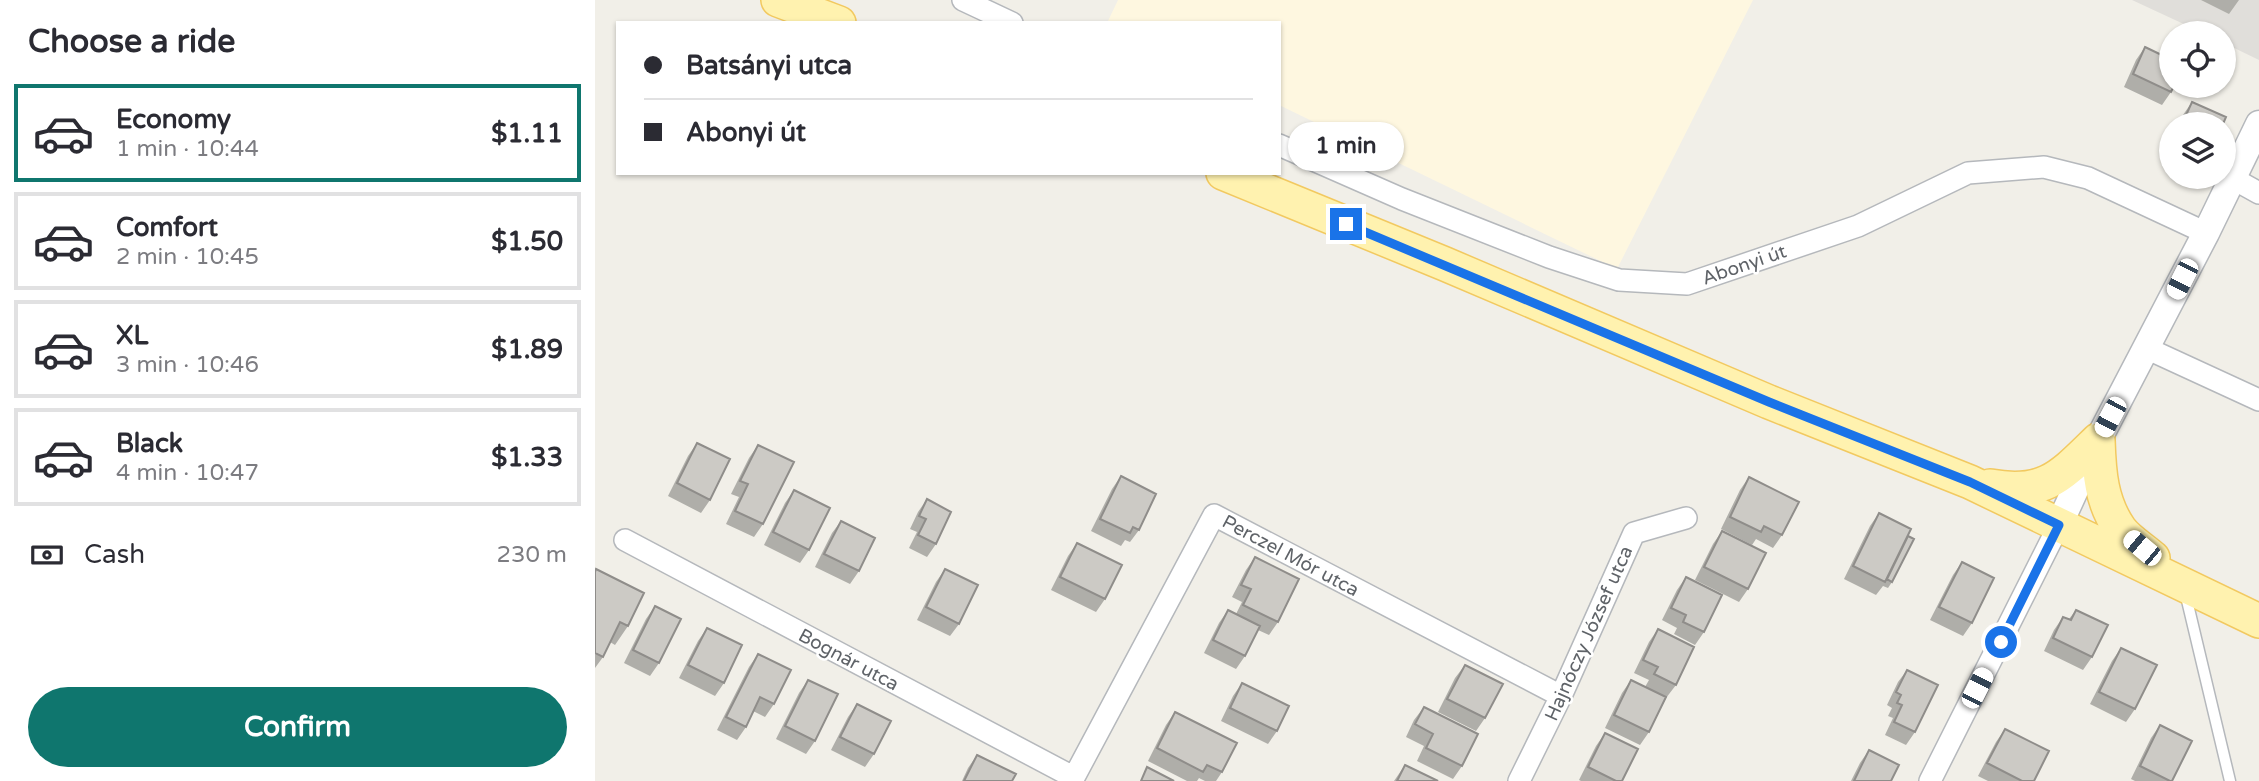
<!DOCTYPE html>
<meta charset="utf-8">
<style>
body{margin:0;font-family:"Varela Round",sans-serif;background:#f2f2f3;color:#2b2b33;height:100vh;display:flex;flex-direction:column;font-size:26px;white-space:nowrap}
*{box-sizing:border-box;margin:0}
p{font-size:23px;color:#7c7c81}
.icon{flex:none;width:38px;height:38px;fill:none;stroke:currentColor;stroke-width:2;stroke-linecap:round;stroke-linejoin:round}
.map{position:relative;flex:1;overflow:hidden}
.drawer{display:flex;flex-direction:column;background:#fff;width:595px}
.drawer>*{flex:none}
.banner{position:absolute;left:21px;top:21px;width:665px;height:154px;border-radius:0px;box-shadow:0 2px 5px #0004;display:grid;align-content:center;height:154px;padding:0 28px;background:#fff}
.controls{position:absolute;left:1564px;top:21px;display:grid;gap:14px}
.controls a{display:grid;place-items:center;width:77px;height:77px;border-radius:50%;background:#fff;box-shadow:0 2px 5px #0004;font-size:35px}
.end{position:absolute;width:32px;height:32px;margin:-16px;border:9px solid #1a73e8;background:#fff;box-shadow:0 0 0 4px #fff}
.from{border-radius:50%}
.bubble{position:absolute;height:49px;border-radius:24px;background:#fff;box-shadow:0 2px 5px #0004;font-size:23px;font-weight:700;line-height:49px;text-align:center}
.car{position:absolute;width:21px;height:42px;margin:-21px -10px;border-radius:9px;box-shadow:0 0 5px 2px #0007;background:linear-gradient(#fff 24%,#345 0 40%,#fff 0 76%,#345 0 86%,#fff 0)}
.banner b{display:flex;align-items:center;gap:24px;height:66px;font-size:26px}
.banner b+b{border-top:2px solid #e1e1e2}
.banner i{width:18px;height:18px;background:#2b2b33}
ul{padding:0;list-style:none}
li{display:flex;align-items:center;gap:21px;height:98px;margin:0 14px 10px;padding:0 14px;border:4px solid #e1e1e2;border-radius:0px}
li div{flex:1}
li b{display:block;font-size:26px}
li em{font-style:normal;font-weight:700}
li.current{border-color:#0f766e}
li>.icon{width:63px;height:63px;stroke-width:1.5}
h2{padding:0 28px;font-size:32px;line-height:84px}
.pay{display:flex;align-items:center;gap:18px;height:77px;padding:0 28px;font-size:26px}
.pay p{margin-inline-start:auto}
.cta{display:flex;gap:14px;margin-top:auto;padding:14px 28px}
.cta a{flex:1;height:80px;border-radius:42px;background:#0f766e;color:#fff;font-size:28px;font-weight:700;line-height:80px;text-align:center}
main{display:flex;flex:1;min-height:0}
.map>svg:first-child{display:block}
.commercial{fill:#fef7e0}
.industrial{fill:#e0deda}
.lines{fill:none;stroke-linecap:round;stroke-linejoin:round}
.service-casing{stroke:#b5b8bc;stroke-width:13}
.minor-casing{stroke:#b5b8bc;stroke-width:24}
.tertiary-casing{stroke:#b5b8bc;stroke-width:29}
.primary-casing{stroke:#f2c960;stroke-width:36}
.service{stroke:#fff;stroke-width:10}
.minor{stroke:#fff;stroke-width:21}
.tertiary{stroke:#fff;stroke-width:26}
.primary{stroke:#fff2af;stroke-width:33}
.wall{fill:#afaea9}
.building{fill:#cccac5;stroke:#8f8d8a;stroke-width:2}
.route{stroke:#1a73e8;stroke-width:9}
.labels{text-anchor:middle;stroke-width:5;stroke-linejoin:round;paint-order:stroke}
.street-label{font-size:19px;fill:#5f6368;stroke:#fff}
</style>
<main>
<section class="drawer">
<h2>Choose a ride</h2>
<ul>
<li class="current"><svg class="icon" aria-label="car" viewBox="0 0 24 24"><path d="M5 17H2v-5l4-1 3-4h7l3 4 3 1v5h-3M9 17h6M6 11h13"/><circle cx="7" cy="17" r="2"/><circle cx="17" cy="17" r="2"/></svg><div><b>Economy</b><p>1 min · 10:44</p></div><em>$1.11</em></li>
<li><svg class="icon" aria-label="car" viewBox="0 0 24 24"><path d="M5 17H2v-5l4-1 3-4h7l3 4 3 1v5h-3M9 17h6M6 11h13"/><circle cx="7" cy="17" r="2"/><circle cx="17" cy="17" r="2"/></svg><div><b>Comfort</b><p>2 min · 10:45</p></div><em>$1.50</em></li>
<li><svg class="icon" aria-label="car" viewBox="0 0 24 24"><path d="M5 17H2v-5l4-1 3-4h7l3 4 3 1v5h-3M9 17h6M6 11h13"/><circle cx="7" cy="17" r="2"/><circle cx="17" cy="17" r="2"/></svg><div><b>XL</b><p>3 min · 10:46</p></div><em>$1.89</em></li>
<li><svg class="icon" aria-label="car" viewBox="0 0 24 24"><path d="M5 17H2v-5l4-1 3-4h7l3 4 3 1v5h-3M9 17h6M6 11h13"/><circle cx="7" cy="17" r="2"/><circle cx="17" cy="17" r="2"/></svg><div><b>Black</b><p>4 min · 10:47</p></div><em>$1.33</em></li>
</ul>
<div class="pay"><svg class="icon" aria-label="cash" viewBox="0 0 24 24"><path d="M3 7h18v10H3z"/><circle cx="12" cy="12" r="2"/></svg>Cash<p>230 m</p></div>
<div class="cta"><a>Confirm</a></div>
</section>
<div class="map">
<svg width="1664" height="781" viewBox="0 0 1664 781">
<rect width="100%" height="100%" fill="#f1efe8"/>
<path class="commercial" d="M 523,0 L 1158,0 L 1022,269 L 684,105 L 684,23 L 515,23 L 513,21 Z"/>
<path class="industrial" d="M 1537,0 L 1664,0 L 1664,60 L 1629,43 L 1629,33 L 1608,33 Z"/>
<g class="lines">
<defs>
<path id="service" d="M 1590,592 L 1635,781"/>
<path id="minor" d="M 368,0 L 417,23
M 684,145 L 807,199 L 954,257 L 1024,280 L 1092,284 L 1263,226 L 1373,173 L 1449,167 L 1493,178 L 1611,233
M 1637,178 L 1664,193
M 1551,348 L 1664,400
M 30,540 L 478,777
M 477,781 L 619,515 L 966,696
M 924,781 L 966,696 L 1039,533 L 1091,518
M 1335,781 L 1464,525"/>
<path id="tertiary" d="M 1464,525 L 1503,440 L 1611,233 L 1664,124"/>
<path id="primary" d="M 183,0 L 244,23
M 628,173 L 850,264 L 1174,402 L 1375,482 L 1664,621
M 1503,440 C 1504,472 1506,502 1525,529 C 1533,540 1548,549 1558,558
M 1395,486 C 1450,496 1466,476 1503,440"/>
</defs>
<use href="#service" class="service-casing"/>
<use href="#minor" class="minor-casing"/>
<use href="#tertiary" class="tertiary-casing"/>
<use href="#primary" class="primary-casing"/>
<use href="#service" class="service"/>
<use href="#minor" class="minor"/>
<use href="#tertiary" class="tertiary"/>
<use href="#primary" class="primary"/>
</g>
<path class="wall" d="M 1606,0 L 1644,0 L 1634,14 Z
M 1550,47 L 1576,92 L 1567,105 L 1529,87 L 1541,60 Z
M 1597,102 L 1628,124 L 1584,124 L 1588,115 Z
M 1577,141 L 1577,152 L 1573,150 Z
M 102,443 L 115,500 L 106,513 L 73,496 L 93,456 Z
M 163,445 L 168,524 L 159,537 L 131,524 L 144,497 L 136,494 L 154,458 Z
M 526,476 L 544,530 L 535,542 L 530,540 L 526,546 L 496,531 L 517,489 Z
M 1154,477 L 1187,535 L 1178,548 L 1161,539 L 1157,545 L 1126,529 L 1145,490 Z
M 199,490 L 214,550 L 205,563 L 169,545 L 190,503 Z
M 332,499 L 341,544 L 332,557 L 314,548 L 322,532 L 315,529 L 323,512 Z
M 1284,513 L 1313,536 L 1297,582 L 1293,588 L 1288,586 L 1281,595 L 1249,579 L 1275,526 Z
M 246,521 L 264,571 L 255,584 L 220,567 L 237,533 Z
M 1127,531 L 1153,589 L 1144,602 L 1100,580 L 1118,544 Z
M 482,543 L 510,599 L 501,612 L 456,590 L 473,556 Z
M 660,557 L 683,622 L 674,635 L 663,630 L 650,656 L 641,669 L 609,653 L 624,623 L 633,610 L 641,614 L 647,602 L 637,597 L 651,570 Z
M 1367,562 L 1377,623 L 1368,636 L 1335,620 L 1358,575 Z
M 350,569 L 364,624 L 355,636 L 322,620 L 341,582 Z
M 0,571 L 33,626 L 20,645 L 15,642 L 8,657 L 0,668 Z
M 1091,577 L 1109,632 L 1100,645 L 1079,634 L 1082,628 L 1067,620 L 1082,590 Z
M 60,606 L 64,663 L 55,676 L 29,663 L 51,619 Z
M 1481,610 L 1497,657 L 1488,670 L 1449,651 L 1459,630 L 1468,617 L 1474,619 Z
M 112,628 L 129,683 L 120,696 L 84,678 L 103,641 Z
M 1063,629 L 1081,685 L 1071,698 L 1054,732 L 1045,745 L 1010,728 L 1027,693 L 1036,680 L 1050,687 L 1054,680 L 1039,673 L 1054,642 Z
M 1526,648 L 1540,709 L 1531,722 L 1495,704 L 1517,661 Z
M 163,654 L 179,704 L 170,717 L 158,711 L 151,727 L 142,740 L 122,730 L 154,667 Z
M 870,665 L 890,718 L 881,731 L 843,712 L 860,678 Z
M 1312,670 L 1320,732 L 1311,745 L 1290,735 L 1298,718 L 1293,716 L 1297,708 L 1292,705 L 1303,682 Z
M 213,680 L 220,741 L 211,754 L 181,739 L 204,693 Z
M 647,683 L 682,731 L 673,744 L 626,721 L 638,696 Z
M 262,704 L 279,754 L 270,767 L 236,750 L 253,717 Z
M 829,707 L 867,766 L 858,779 L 822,761 L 829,746 L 811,737 L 819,720 Z
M 580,712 L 627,772 L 621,781 L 610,781 L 604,778 L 602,781 L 592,781 L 553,761 L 571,725 Z
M 1565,725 L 1577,781 L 1540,781 L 1536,779 L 1556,738 Z
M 1410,729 L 1439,781 L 1393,781 L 1383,776 L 1401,742 Z
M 1010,733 L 1027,781 L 986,781 L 984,780 L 1001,746 Z
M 1274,750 L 1296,781 L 1256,781 L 1265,763 Z
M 382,755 L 417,781 L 367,781 L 373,768 Z
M 810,765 L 843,781 L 799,781 Z"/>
<path class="building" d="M 1550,47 L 1577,60 L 1577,86 L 1579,86 L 1576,92 L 1538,74 Z
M 1597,102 L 1631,117 L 1628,124 L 1587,124 Z
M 102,443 L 135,459 L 115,500 L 82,483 Z
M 163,445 L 199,462 L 168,524 L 140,511 L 153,484 L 145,481 Z
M 526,476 L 561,494 L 544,530 L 538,527 L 535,533 L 505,519 Z
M 1154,477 L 1204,502 L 1187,535 L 1169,526 L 1166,532 L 1135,517 Z
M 199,490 L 235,508 L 214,550 L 178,532 Z
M 332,499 L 356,512 L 341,544 L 323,535 L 331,519 L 324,516 Z
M 1284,513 L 1316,529 L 1290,582 L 1258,566 Z
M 246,521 L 280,538 L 264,571 L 229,554 Z
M 1127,531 L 1171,553 L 1153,589 L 1109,567 Z
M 1313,536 L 1319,539 L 1297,582 L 1292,579 Z
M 482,543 L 527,565 L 510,599 L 465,577 Z
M 660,557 L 704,579 L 683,622 L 648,605 L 656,589 L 646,585 Z
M 1367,562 L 1399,578 L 1377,623 L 1344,607 Z
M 1,569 L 49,593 L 33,626 L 25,622 L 8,657 L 0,653 L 0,572 Z
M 350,569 L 383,585 L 364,624 L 331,607 Z
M 1091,577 L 1127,595 L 1109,632 L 1088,622 L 1091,615 L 1076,608 Z
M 60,606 L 86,619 L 64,663 L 38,650 Z
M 633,610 L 665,626 L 650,656 L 618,640 Z
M 1481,610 L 1513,625 L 1497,657 L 1458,638 L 1468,617 L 1476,620 Z
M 112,628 L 147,645 L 129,683 L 93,665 Z
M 1063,629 L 1099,647 L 1081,685 L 1059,674 L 1063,667 L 1048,660 Z
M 1526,648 L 1562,665 L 1540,709 L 1504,692 Z
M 163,654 L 196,670 L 179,704 L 165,697 L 151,727 L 131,717 Z
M 870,665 L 908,684 L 890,718 L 852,699 Z
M 1312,670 L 1343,685 L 1320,732 L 1299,722 L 1307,705 L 1302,703 L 1306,695 L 1301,692 Z
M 213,680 L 243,694 L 220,741 L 190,726 Z
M 1036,680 L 1071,697 L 1054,732 L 1019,715 Z
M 647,683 L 694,706 L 682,731 L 635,708 Z
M 262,704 L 296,721 L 279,754 L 245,737 Z
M 829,707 L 883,734 L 867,766 L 831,748 L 838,734 L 820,724 Z
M 580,712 L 642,743 L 627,772 L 612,765 L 608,772 L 562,748 Z
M 1565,725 L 1597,741 L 1577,781 L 1575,781 L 1545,766 Z
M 1410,729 L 1454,751 L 1439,781 L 1427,781 L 1392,763 Z
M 1010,733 L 1043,749 L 1027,781 L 1021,781 L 993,767 Z
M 1274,750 L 1304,765 L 1296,781 L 1259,781 Z
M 382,755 L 421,774 L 417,781 L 369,781 Z
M 810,765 L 843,781 L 802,781 Z
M 552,767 L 579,781 L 546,781 Z"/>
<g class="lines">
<path class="route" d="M 751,224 L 1174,402 L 1375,482 L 1464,525 L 1406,642"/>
</g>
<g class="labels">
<g class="street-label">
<text transform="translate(1149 264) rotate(-19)" y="7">Abonyi út</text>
<text transform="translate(696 555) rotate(28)" y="7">Perczel Mór utca</text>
<text transform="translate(993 633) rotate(-66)" y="7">Hajnóczy József utca</text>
<text transform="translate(254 659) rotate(28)" y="7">Bognár utca</text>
</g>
</g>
</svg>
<div class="controls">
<a><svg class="icon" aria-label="locate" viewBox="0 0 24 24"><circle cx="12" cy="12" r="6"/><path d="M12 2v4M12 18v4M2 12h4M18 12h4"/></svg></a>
<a><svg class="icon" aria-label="layers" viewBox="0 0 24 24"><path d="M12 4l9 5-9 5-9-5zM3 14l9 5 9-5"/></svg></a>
</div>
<i class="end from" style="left:1406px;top:642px"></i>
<i class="end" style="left:751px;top:224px"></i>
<div class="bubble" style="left:693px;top:122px;width:116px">1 min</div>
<i class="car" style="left:1587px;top:279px;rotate:207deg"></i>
<i class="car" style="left:1515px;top:417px;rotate:208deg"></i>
<i class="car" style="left:1547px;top:548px;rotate:310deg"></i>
<i class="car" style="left:1382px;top:688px;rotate:27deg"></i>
<div class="banner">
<b><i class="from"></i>Batsányi utca</b>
<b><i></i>Abonyi út</b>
</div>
</div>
</main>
